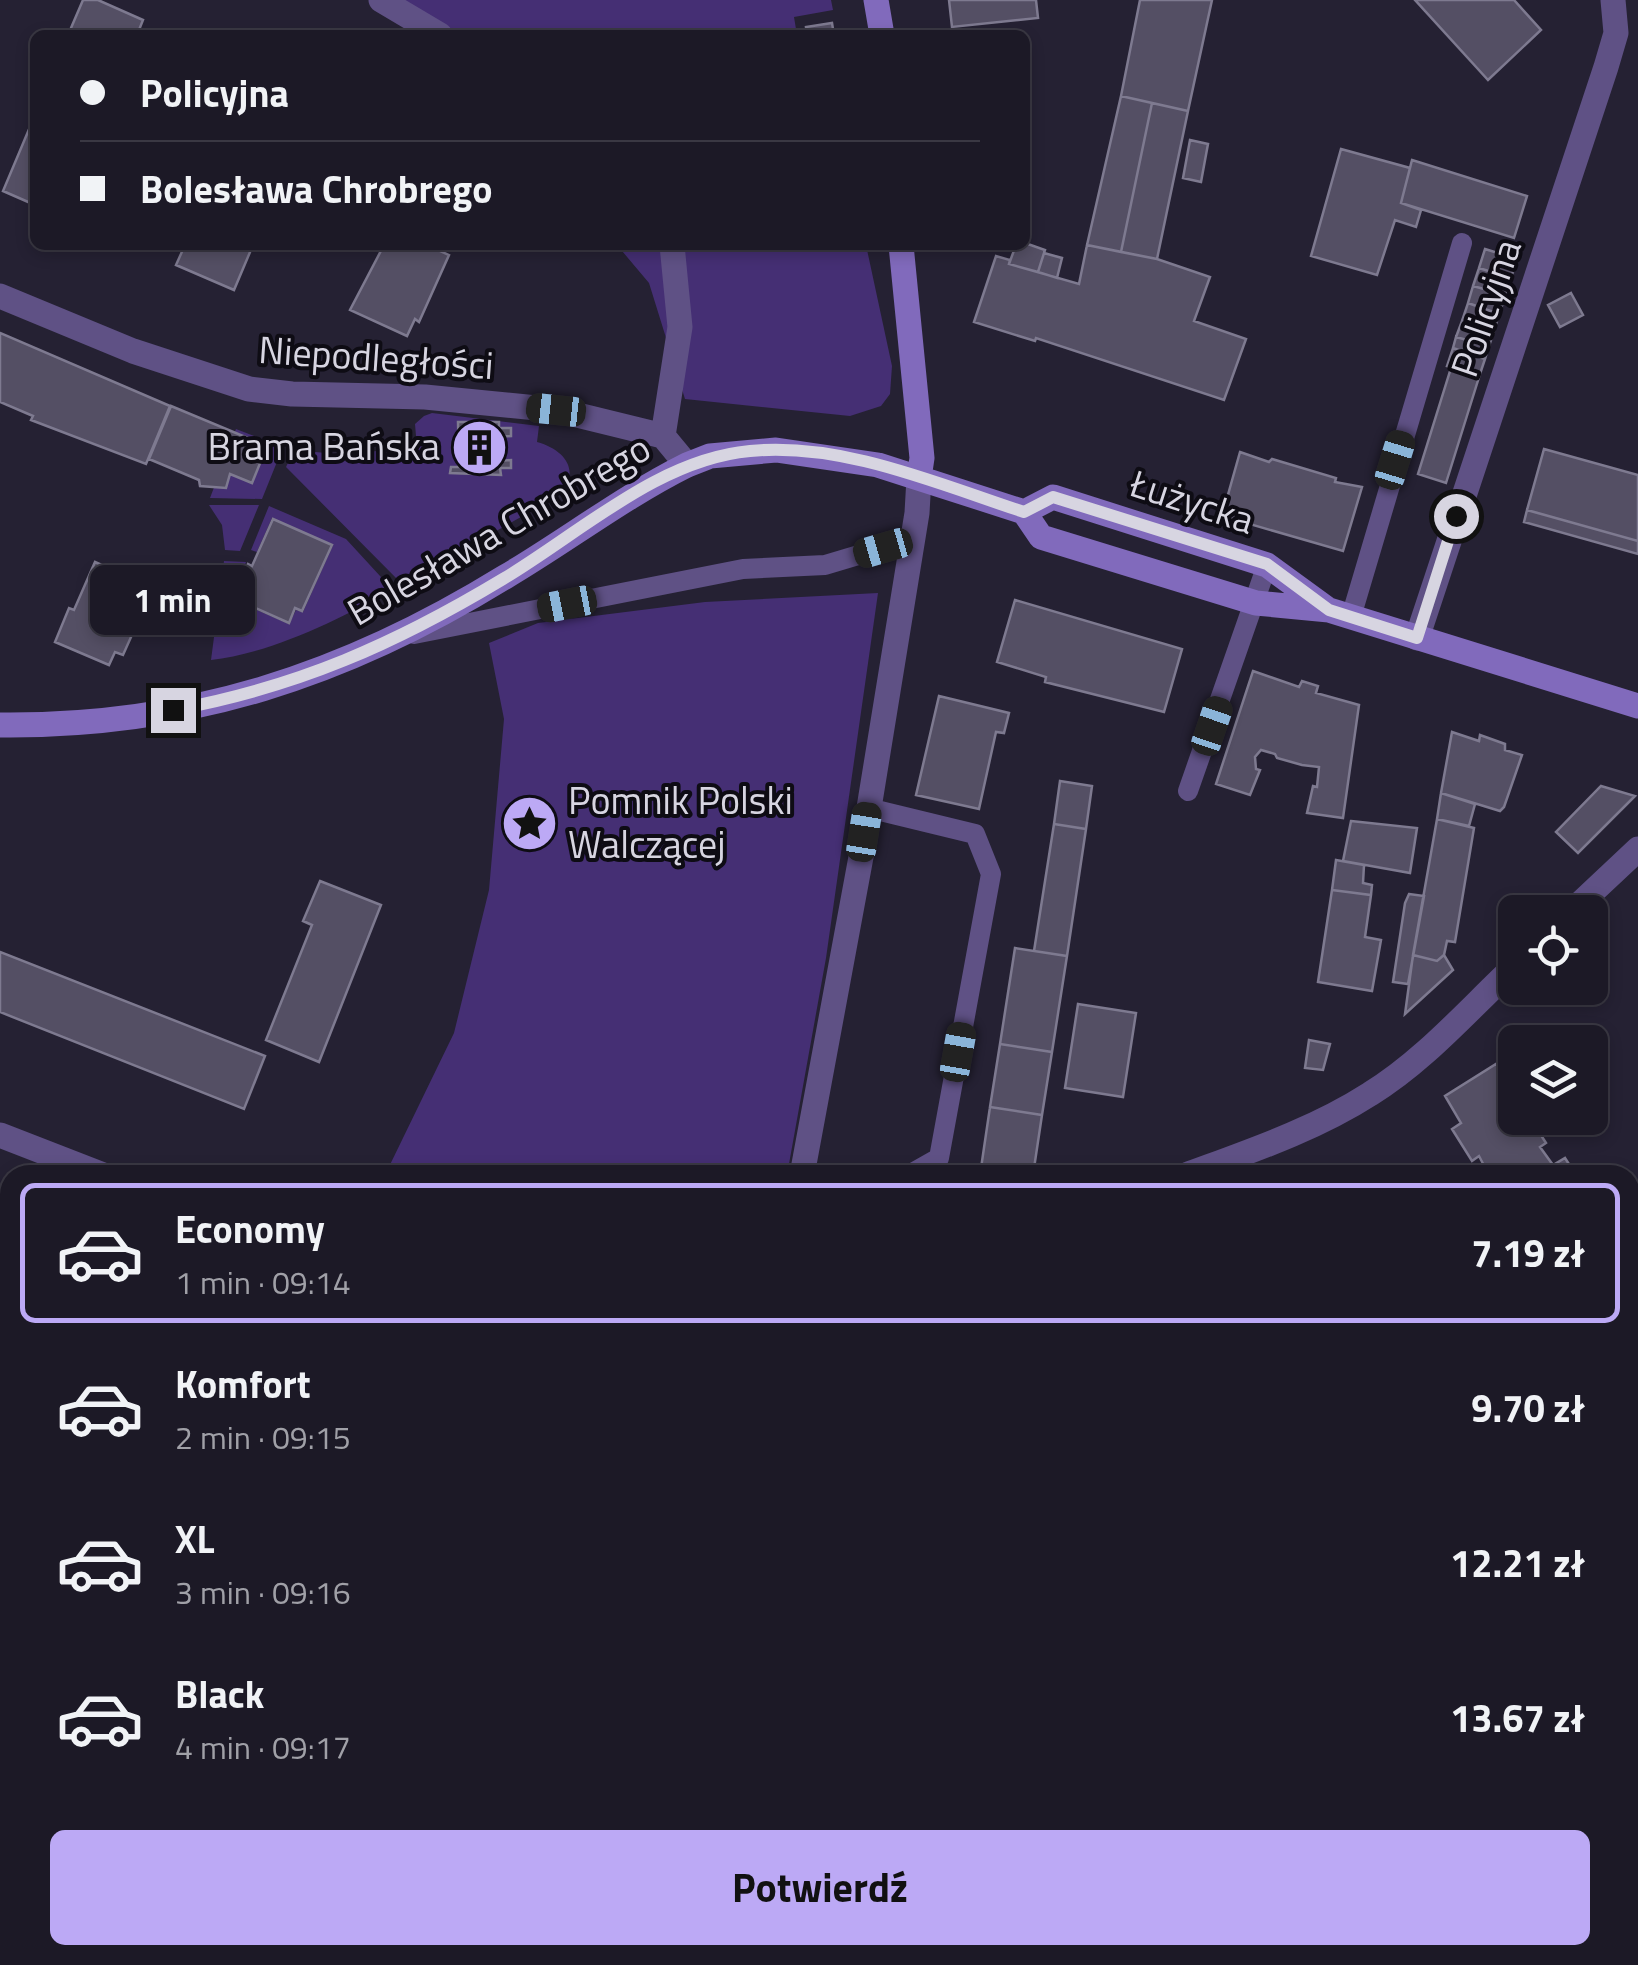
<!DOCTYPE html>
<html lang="pl">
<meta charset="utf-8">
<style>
body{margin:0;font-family:"Titillium Web",sans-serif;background:#25222e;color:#f1f3f6;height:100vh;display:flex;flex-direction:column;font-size:38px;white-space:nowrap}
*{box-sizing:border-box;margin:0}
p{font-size:32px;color:#a0a0a7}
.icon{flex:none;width:55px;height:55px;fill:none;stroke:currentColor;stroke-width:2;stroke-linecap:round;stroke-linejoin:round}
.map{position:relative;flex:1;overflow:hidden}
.sheet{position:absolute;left:0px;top:1165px;width:1640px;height:800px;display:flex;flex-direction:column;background:#1c1926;border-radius:30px 30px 0 0;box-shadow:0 5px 15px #0003,0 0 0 2px #3a3843}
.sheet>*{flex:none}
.top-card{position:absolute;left:30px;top:30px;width:1000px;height:220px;border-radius:15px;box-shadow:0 5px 15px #0003,0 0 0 2px #3a3843;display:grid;align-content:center;height:220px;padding:0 50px;background:#1c1926}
.controls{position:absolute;left:1498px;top:895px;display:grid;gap:20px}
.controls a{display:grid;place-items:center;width:110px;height:110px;border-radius:15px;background:#1c1926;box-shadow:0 5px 15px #0003,0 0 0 2px #3a3843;font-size:50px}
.end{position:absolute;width:45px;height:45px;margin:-22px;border:12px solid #d7d5e1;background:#111;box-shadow:0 0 0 5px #111}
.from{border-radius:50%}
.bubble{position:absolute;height:70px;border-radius:15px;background:#1c1926;box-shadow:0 5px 15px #0003,0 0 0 2px #3a3843;font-size:32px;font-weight:700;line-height:70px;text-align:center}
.car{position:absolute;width:30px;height:60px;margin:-30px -15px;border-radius:12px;box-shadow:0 0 8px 2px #0007;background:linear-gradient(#222 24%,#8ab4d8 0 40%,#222 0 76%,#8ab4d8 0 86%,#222 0)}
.top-card b{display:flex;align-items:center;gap:35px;height:95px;font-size:38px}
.top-card b+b{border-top:2px solid #3a3843}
.top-card i{width:25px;height:25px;background:#f1f3f6}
ul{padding:18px 0 0;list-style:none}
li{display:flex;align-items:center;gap:30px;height:140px;margin:0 20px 15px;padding:0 30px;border:5px solid transparent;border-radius:15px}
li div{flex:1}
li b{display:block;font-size:38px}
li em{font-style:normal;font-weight:700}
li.active{border-color:#bca9f5}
li>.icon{width:90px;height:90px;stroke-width:1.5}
.primary-button{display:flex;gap:20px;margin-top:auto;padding:20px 50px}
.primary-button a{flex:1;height:115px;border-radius:15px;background:#bca9f5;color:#111;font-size:40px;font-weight:700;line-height:115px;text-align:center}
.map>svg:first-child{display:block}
.green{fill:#452f74}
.building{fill:#544f64;stroke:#7e7a90;stroke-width:2.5}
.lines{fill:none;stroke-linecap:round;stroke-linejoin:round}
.lane{stroke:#5f5185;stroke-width:20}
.street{stroke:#5f5185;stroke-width:25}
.secondary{stroke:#816abc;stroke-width:25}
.route{stroke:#d7d5e1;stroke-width:12}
.labels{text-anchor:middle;stroke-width:8;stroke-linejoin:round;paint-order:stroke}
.street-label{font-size:38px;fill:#d7d5e1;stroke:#0e0c14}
.poi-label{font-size:38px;fill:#d7d5e1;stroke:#0e0c14;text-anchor:end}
</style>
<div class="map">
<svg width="1638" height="1965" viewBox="0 0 1638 1965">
<rect width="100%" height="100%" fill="#252133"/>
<path class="green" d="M 395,0 L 831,0 L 833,10 L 794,17 L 797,35 L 436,35 Z
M 617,245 L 866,245 L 892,366 L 890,394 L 881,406 L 850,416 L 685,399 L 649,283 Z
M 432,413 L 539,426 L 537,442 C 569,451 583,476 553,499 L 402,584 L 286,467 L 294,450 L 337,454 L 417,448 L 415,424 L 424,416 Z
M 236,429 L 283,447 L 262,499 L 210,498 Z
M 209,505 L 259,505 L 240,551 L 225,550 L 222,525 Z
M 269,506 L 346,539 L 392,589 C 342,619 269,654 211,660 L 224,561 L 246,562 L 232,599 L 289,624 L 296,610 L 303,612 L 333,545 L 272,518 L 257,552 L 251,550 Z
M 878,593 L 826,958 L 787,1175 L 385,1175 L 454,1033 L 489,890 L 504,719 L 489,643 L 538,623 L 705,602 Z
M 1630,1935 L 1638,1937 L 1638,1965 L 1072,1965 L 1075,1955 L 1630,1955 Z"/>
<path class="building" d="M 83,0 L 98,0 L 143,20 L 137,35 L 68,35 Z
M 949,0 L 1036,0 L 1038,18 L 952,27 Z
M 1140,0 L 1212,0 L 1188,111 L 1121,96 Z
M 1415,0 L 1514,0 L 1541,30 L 1488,80 Z
M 832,23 L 834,35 L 807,35 L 806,27 Z
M 1121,96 L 1152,103 L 1121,252 L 1087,245 Z
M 1152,103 L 1188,111 L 1157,259 L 1121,252 Z
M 35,115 L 35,205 L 3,191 Z
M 1190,140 L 1208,144 L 1201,182 L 1183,178 Z
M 1341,149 L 1410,168 L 1401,203 L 1421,210 L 1416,227 L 1395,220 L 1377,275 L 1311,256 Z
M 1412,160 L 1527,196 L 1514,238 L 1401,203 Z
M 1025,243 L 1045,250 L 1038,272 L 1009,264 L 1016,245 Z
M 185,245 L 253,245 L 234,290 L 176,265 Z
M 384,245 L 427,245 L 449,255 L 419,322 L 415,319 L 407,336 L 350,310 Z
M 1087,245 L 1157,259 L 1210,277 L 1194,321 L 1246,339 L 1224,400 L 1036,338 L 1035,341 L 974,322 L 996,256 L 1010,260 L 1009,264 L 1079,284 Z
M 1485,249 L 1517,259 L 1511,278 L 1479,268 Z
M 1044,253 L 1062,258 L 1057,278 L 1038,272 Z
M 1479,268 L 1511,278 L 1506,295 L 1473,286 Z
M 1473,286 L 1506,295 L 1499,314 L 1468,303 Z
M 1571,293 L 1583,315 L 1560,327 L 1548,305 Z
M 1468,303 L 1499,314 L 1494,331 L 1462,321 Z
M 1462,321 L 1494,331 L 1489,346 L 1456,337 Z
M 0,333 L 170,406 L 146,464 L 31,420 L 33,416 L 0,402 Z
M 1456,337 L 1489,346 L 1485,359 L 1453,348 Z
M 1453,348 L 1485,359 L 1480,374 L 1447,366 Z
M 1451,368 L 1480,374 L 1446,483 L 1418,474 Z
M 171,406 L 267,446 L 252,483 L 230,474 L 226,488 L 200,486 L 199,480 L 149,459 Z
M 458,422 L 499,422 L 499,428 L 511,428 L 511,436 L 499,437 L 500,461 L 511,460 L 511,468 L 500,468 L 501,475 L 450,473 L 451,467 L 459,467 Z
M 1544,449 L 1638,475 L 1638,541 L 1527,510 Z
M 1240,452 L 1269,462 L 1272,459 L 1336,478 L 1335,482 L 1362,487 L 1343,551 L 1222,516 Z
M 1527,510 L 1638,541 L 1638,554 L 1524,522 Z
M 273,519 L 332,545 L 302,611 L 295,608 L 289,623 L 233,598 L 248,564 L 252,566 Z
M 95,562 L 153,588 L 123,655 L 115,652 L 109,665 L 55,642 L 69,608 L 74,610 Z
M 1015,600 L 1182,649 L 1164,712 L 1045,682 L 1046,677 L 997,662 Z
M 1253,671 L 1299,687 L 1302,681 L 1318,686 L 1316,693 L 1359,705 L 1343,818 L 1307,813 L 1313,786 L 1317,787 L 1319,767 L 1302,765 L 1277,758 L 1275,754 L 1261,750 L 1255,757 L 1256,769 L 1260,770 L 1250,795 L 1216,784 Z
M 939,696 L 1009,713 L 1004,733 L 996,732 L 979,809 L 916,795 Z
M 1452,732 L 1479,741 L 1480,735 L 1505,744 L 1505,750 L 1522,755 L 1504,807 L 1500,811 L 1441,793 Z
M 1060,781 L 1092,786 L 1086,829 L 1054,824 Z
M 1601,786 L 1635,796 L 1578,853 L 1556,832 Z
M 1441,793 L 1475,804 L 1469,826 L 1437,819 Z
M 1437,819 L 1474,828 L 1455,942 L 1447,941 L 1444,955 L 1437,961 L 1413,955 Z
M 1351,821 L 1417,828 L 1410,873 L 1343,861 Z
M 1054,824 L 1086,829 L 1067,956 L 1034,951 Z
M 1336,860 L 1364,865 L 1363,883 L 1372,885 L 1371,895 L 1332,890 Z
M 320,881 L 381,905 L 319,1062 L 266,1040 L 312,925 L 303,921 Z
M 1332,890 L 1371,895 L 1365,937 L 1381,940 L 1372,991 L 1318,982 Z
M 1409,894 L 1424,896 L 1408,984 L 1393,982 L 1405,903 Z
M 1015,948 L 1067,956 L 1052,1052 L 1000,1044 Z
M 0,952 L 265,1056 L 244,1109 L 0,1012 Z
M 1413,955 L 1437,961 L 1444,955 L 1453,970 L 1405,1014 Z
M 1078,1004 L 1136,1013 L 1123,1097 L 1065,1088 Z
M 1309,1040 L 1330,1044 L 1323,1070 L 1305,1068 Z
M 1000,1044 L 1052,1052 L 1042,1115 L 990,1107 Z
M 1496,1064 L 1515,1089 L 1515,1118 L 1530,1118 L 1546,1143 L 1540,1147 L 1553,1165 L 1565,1158 L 1576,1175 L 1489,1175 L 1479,1156 L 1472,1161 L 1452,1129 L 1461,1123 L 1445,1096 Z
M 990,1107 L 1042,1115 L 1033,1175 L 980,1175 Z
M 1630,1222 L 1638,1224 L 1638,1289 L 1630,1287 Z
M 1638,1459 L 1638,1616 L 1635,1632 L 1630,1630 L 1630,1494 Z
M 10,1522 L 10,1644 L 0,1662 L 0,1541 Z
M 10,1894 L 10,1955 L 54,1955 L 48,1965 L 0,1965 L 0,1911 Z
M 515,1955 L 567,1955 L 560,1965 L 508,1965 Z
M 567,1955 L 622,1955 L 635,1965 L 560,1965 Z"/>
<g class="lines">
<path class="lane" d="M 1351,617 L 1462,243
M 414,634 L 743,569 L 825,565 L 912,539
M 1188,791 L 1267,565
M 868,808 L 975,834 L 991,874 L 939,1158 L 909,1175
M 1630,1814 L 1638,1810
M 1630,1854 L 1638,1856"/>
<path class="street" d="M 381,0 L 440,35
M 0,296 L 133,351 L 249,389 L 292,394 L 425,397 L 557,410 L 663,436 L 687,465
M 663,436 L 680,327 L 672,245
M 1417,638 L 1606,67 L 1616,33 L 1613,0
M 1571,912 L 1638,849
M 0,1135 L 103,1175
M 802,1175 L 861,857 L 917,513 L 919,478
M 1186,1175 C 1248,1152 1314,1130 1370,1094 C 1424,1061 1469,1009 1515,966
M 0,1341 L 10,1322
M 225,1965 L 232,1955
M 981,1965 L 984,1955"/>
<path class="secondary" d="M 876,0 L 882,35
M 901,245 L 922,458 L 919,478
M 1024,512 L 1053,497 L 1267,565 L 1326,608
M 0,725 C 189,727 346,675 505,577 C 566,541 623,497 687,465 L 710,456 L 776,450 L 878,465 L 1024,512 L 1041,537 L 1256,603 L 1329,610 L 1638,706"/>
</g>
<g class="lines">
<path class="route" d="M 173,710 C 298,687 395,644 503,579 C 580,533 659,459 750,451 C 843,442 938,484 1024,512 L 1053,497 L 1267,564 L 1329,610 L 1417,638 L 1456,516"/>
</g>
<defs>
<symbol id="building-disc" viewBox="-11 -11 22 22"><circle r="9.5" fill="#bca9f5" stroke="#0e0c14"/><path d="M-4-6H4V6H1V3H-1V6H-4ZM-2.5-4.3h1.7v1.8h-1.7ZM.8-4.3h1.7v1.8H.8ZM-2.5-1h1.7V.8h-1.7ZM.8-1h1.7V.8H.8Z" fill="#111"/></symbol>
<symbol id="sight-disc" viewBox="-11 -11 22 22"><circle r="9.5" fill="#bca9f5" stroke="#0e0c14"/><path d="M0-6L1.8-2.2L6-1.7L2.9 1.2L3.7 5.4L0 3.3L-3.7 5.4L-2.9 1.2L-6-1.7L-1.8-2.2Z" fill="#111"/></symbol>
</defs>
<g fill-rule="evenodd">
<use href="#building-disc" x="448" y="416" width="63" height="63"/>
<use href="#sight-disc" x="498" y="792" width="63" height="63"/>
</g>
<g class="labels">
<g class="street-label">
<text transform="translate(1486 308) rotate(-71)" y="13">Policyjna</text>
<text transform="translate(376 358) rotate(4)" y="13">Niepodległości</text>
<text transform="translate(1192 502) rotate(18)" y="13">Łużycka</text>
<text transform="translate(499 530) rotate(-30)" y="13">Bolesława Chrobrego</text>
</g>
<g class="poi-label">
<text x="440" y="460">Brama Bańska</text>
<text x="568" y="814" text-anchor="start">Pomnik Polski<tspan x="568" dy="44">Walczącej</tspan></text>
</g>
</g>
</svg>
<div class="controls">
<a><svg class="icon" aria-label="locate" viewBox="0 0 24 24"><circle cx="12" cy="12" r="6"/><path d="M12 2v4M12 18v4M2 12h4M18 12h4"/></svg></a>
<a><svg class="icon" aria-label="layers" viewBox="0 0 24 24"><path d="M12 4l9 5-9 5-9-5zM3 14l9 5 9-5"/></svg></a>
</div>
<i class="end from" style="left:1456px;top:516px"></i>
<i class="end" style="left:173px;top:710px"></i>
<div class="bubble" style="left:90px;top:565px;width:165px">1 min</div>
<i class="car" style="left:556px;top:410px;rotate:276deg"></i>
<i class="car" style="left:1395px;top:460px;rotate:17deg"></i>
<i class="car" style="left:883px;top:548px;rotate:254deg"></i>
<i class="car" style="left:567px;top:604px;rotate:259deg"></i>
<i class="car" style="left:1212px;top:726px;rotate:19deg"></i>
<i class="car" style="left:864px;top:832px;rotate:9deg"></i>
<i class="car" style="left:958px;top:1052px;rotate:10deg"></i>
<div class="top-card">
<b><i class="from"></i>Policyjna</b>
<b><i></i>Bolesława Chrobrego</b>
</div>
<section class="sheet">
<ul>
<li class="active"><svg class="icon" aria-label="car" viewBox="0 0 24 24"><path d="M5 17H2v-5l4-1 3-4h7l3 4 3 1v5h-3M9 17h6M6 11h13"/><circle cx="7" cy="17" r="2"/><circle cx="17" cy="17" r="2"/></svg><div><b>Economy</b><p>1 min · 09:14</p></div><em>7.19 zł</em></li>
<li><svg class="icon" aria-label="car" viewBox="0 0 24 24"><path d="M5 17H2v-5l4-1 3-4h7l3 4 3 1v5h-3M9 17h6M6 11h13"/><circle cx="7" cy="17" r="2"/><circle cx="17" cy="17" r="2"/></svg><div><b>Komfort</b><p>2 min · 09:15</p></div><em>9.70 zł</em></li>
<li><svg class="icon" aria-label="car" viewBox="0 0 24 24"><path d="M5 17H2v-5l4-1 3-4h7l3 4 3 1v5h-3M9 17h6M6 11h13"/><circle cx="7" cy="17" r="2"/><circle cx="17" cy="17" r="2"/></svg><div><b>XL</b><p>3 min · 09:16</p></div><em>12.21 zł</em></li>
<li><svg class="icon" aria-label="car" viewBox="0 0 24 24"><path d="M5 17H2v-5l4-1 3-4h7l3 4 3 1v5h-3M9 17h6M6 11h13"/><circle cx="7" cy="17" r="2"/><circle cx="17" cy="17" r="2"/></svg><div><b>Black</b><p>4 min · 09:17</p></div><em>13.67 zł</em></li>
</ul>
<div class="primary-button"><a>Potwierdź</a></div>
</section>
</div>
